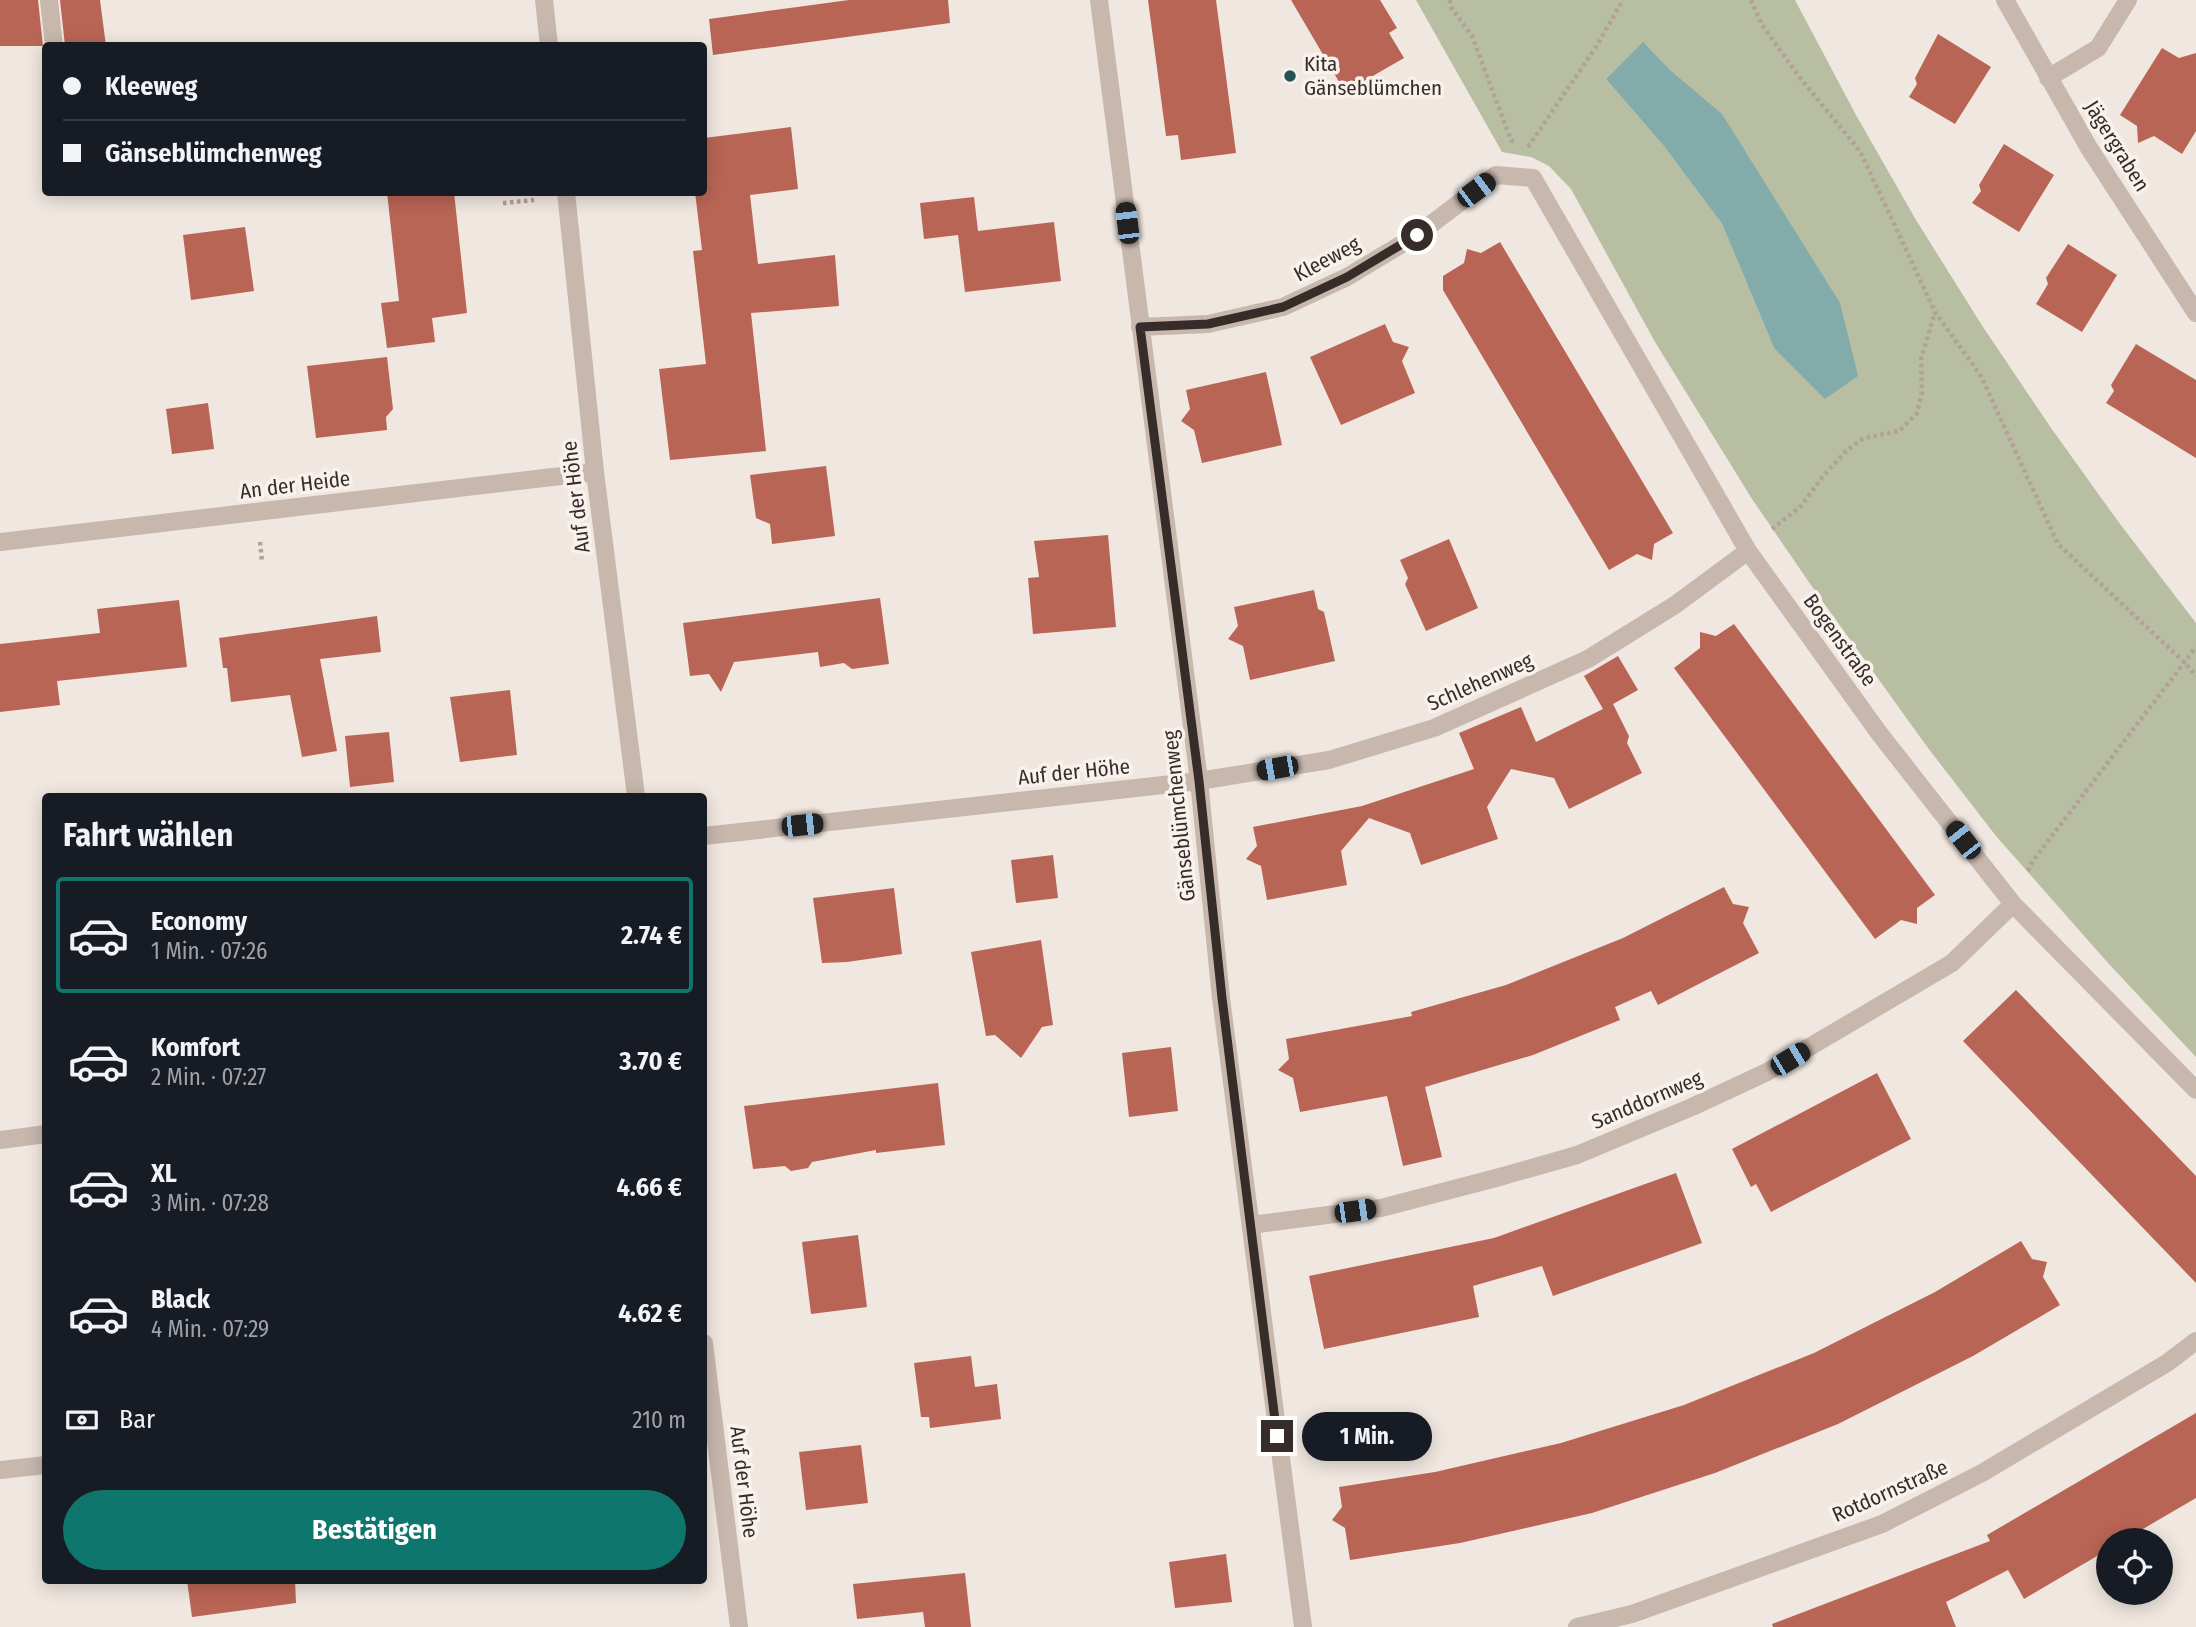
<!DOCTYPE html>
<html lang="de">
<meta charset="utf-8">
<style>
body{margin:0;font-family:"Fira Sans Condensed",sans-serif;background:#242831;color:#f1f3f6;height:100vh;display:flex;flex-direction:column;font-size:26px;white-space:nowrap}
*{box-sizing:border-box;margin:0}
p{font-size:23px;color:#9ea1a6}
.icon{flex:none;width:38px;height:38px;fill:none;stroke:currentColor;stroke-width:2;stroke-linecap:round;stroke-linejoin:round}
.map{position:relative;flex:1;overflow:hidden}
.sheet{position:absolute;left:42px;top:793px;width:665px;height:791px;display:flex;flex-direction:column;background:#171b24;border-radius:7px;box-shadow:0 4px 18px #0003}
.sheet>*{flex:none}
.hud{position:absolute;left:42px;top:42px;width:665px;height:154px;border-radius:7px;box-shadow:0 4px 18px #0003;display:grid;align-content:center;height:154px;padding:0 21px;background:#171b24}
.fabs{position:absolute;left:2096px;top:1528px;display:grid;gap:14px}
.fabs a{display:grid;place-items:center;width:77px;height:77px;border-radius:50%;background:#171b24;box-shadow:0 4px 18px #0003;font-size:35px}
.end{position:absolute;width:32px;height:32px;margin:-16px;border:9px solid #362d2b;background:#fff;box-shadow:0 0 0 4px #fff}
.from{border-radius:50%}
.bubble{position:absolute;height:49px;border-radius:24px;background:#171b24;box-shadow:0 4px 18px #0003;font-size:23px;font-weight:700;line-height:49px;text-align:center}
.car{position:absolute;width:21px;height:42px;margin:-21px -10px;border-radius:9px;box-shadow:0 0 5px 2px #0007;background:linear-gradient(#222 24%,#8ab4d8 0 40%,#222 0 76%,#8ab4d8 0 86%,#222 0)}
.hud b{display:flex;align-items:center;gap:24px;height:66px;font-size:26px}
.hud b+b{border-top:2px solid #363941}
.hud i{width:18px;height:18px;background:#f1f3f6}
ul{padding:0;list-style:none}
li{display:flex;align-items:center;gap:21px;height:116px;margin:0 14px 10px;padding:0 7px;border:4px solid transparent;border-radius:7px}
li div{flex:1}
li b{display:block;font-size:26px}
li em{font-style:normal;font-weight:700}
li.active{border-color:#0f766e}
li>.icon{width:63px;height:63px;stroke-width:1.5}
h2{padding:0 21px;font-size:32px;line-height:84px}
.pay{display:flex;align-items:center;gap:18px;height:77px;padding:0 21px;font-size:26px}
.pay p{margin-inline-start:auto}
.button{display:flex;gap:14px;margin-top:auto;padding:14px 21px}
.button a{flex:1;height:80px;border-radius:42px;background:#0f766e;color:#fff;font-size:28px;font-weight:700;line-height:80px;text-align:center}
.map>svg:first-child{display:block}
.green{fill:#b7bea1;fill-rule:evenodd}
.water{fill:#82aba9}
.building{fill:#b96555}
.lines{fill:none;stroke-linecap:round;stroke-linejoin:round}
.path{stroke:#b3a197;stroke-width:4.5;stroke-dasharray:3.5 3.5;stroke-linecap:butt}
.street{stroke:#c7b7ad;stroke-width:18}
.route{stroke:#362d2b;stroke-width:9}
.poi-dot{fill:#245453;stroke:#f8f1ec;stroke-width:2.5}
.labels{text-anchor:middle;stroke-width:7;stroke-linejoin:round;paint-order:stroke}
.poi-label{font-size:21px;fill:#362d2b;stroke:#f8f1ec;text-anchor:start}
.street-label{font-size:21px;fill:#362d2b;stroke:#f8f1ec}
</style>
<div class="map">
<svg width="2196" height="1627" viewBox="0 0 2196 1627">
<rect width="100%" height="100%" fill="#f0e7e0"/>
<path class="green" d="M 1416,0 L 1795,0 L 1856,115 L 1916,220 L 1983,327 L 2051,428 L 2120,524 L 2196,623 L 2196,1057 L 2108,963 L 1996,836 L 1928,748 L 1813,588 L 1752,499 L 1655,342 L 1571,189 L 1549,166 L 1531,157 L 1502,152 ZM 1643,43 L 1671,71 L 1774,348 L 1722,224 L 1663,145 L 1606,79 Z"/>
<path class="water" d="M 1643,42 L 1671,71 L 1722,114 L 1840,303 L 1858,376 L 1825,399 L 1774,348 L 1722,224 L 1663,145 L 1606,79 Z"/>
<path class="building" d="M 0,0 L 38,0 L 43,46 L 0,46 Z
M 60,0 L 100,0 L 106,46 L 65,46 Z
M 849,0 L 948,0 L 950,23 L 713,55 L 709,19 Z
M 1148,0 L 1216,0 L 1236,153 L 1181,160 L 1178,135 L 1166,136 Z
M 1291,0 L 1380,0 L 1397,28 L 1389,33 L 1404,58 L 1345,92 Z
M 1938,34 L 1991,67 L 1955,124 L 1909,97 L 1917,84 L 1915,78 Z
M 2162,48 L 2179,58 L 2196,53 L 2196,131 L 2182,154 L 2154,136 L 2138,143 L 2137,126 L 2120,115 Z
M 791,127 L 798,189 L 750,195 L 758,264 L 835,255 L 839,306 L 751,313 L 766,451 L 670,460 L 659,369 L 706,364 L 693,251 L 702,250 L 695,192 L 704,192 L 704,138 Z
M 2004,144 L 2054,175 L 2019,232 L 1972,203 L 1981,191 L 1979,185 Z
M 387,192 L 454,192 L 467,313 L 432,318 L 435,342 L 387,348 L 381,303 L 399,301 Z
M 974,197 L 978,231 L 1054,222 L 1061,281 L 965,292 L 958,235 L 924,239 L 920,203 Z
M 245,227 L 254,291 L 191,300 L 183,235 Z
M 1500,242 L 1673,533 L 1654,544 L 1652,560 L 1637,554 L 1609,570 L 1443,290 L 1443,276 L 1464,263 L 1467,249 L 1481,253 Z
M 2068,244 L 2117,275 L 2082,332 L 2036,304 L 2048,284 L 2046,278 Z
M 1385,324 L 1393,342 L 1409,347 L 1402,361 L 1415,393 L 1341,425 L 1310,357 Z
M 2136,344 L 2196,380 L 2196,458 L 2106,403 L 2114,391 L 2111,385 Z
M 387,357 L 393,409 L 386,417 L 387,430 L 316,438 L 307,366 Z
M 1266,372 L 1282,445 L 1202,463 L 1194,430 L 1181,421 L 1190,409 L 1186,390 Z
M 208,403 L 214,449 L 172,454 L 166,409 Z
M 826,466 L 835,536 L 772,544 L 770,524 L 756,518 L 750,475 Z
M 1108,535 L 1116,627 L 1033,634 L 1028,578 L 1039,577 L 1034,541 Z
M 1449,539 L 1478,608 L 1426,631 L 1405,584 L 1408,578 L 1400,560 Z
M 1314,590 L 1318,609 L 1324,612 L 1335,661 L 1250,680 L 1243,646 L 1228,639 L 1238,626 L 1234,607 Z
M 880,598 L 889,664 L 852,669 L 844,663 L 820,667 L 818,652 L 734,662 L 721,692 L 709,674 L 690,676 L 683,623 Z
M 179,600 L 187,667 L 57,681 L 60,705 L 0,712 L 0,644 L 100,633 L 97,609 Z
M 377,616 L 381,652 L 320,659 L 337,751 L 302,757 L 290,695 L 231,702 L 227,668 L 223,668 L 219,638 Z
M 1734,624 L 1935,895 L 1917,908 L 1917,924 L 1901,920 L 1875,939 L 1674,668 L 1700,648 L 1700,632 L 1716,636 Z
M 1618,656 L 1638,690 L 1606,708 L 1613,704 L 1629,736 L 1627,743 L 1642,773 L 1569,809 L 1554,778 L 1511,769 L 1487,807 L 1498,839 L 1421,865 L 1410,833 L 1369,818 L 1341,851 L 1347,885 L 1267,900 L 1261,866 L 1246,859 L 1257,846 L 1253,827 L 1362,806 L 1474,769 L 1459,733 L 1521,707 L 1536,742 L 1603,709 L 1584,676 Z
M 510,690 L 517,755 L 460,762 L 450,697 Z
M 389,732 L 394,782 L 350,787 L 345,736 Z
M 1053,855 L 1058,898 L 1016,903 L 1011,860 Z
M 1724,887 L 1733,904 L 1749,907 L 1743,923 L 1759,953 L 1658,1005 L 1651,991 L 1615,1007 L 1620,1020 L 1533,1055 L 1425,1087 L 1442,1157 L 1403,1166 L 1387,1096 L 1300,1112 L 1293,1078 L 1278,1070 L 1289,1059 L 1286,1039 L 1412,1016 L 1411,1012 L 1506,985 L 1623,938 Z
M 894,888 L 902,954 L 847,962 L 822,963 L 813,898 Z
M 1041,940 L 1053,1025 L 1042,1027 L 1021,1058 L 995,1035 L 986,1036 L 971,952 Z
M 2016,990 L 2196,1176 L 2196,1283 L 1963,1041 Z
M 1171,1047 L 1178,1111 L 1129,1117 L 1122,1053 Z
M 1877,1073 L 1911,1139 L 1771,1212 L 1756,1184 L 1751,1187 L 1732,1149 Z
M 938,1083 L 945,1145 L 876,1153 L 876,1150 L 812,1162 L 808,1168 L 791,1171 L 785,1166 L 753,1169 L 744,1106 Z
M 1676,1173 L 1702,1243 L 1553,1296 L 1542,1266 L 1473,1286 L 1479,1317 L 1324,1349 L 1309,1276 L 1494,1238 Z
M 858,1235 L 867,1307 L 811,1314 L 802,1242 Z
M 2021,1241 L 2032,1259 L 2047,1262 L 2043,1277 L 2060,1305 L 1973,1356 L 1838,1424 L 1715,1473 L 1592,1513 L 1460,1543 L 1350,1560 L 1345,1528 L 1332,1520 L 1342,1507 L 1339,1487 L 1435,1472 L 1561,1443 L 1684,1405 L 1814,1353 L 1935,1292 Z
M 971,1356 L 975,1387 L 997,1384 L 1001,1419 L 930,1428 L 929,1417 L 921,1417 L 914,1363 Z
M 2196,1413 L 2196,1498 L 2124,1540 L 2109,1540 L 2109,1549 L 2024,1599 L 2008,1570 L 1946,1602 L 1956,1627 L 1773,1627 L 1772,1624 L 1990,1541 L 1987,1535 Z
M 861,1445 L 868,1503 L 806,1510 L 799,1452 Z
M 1226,1554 L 1232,1602 L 1175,1608 L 1169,1562 Z
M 965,1573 L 971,1627 L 925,1627 L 923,1612 L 857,1619 L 853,1584 Z
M 187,1580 L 295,1580 L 296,1603 L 192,1617 Z"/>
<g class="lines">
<path class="path" d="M 1450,0 L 1450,6 L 1472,36 L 1511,140 L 1516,144
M 1751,0 L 1762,25 L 1800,78 L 1860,151 L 1935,312 L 1981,376 L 2058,544 L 2184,662 L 2196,676
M 1528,147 L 1596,47 L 1623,0
M 503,203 L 534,200
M 1772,529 L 1800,507 L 1824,475 L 1847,450 L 1864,438 L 1899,431 L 1917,413 L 1922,392 L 1921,359 L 1935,312
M 260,542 L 262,561
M 2028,871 L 2032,862 L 2196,647"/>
<path class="street" d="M 49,0 L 54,46
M 544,0 L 549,46
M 1099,0 L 1199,781 L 1221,998 L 1303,1627
M 2005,0 L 2089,148 L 2196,313
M 2048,78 L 2098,48 L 2128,0
M 566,192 L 595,472 L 636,796
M 1140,327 L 1208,324 L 1283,307 L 1347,277 L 1417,235 L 1496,175 L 1533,178 L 1748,551 L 1879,733 L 2013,904 L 2196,1090
M 0,542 L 595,472
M 704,836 L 1199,781 L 1329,760 L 1434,728 L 1588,659 L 1675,605 L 1748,551
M 0,1140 L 46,1134
M 1251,1225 L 1381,1208 L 1496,1178 L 1577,1155 L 1692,1107 L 1767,1072 L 1952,963 L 2013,904
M 704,1343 L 739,1627
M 0,1470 L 46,1465
M 1577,1627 L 1632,1614 L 1882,1524 L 1982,1473 L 2167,1363 L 2196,1341"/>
</g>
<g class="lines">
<path class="route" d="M 1277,1436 L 1222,998 L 1199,781 L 1140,327 L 1208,324 L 1283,307 L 1347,277 L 1417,235"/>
</g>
<circle class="poi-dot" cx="1290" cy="76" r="7"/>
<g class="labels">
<g class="poi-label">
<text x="1304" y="71">Kita<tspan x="1304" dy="24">Gänseblümchen</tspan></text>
</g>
<g class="street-label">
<text transform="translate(2117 146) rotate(58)" y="7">Jägergraben</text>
<text transform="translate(1327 259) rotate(-28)" y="7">Kleeweg</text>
<text transform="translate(295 485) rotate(-7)" y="7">An der Heide</text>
<text transform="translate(576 497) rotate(-97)" y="7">Auf der Höhe</text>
<text transform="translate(1840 640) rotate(54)" y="7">Bogenstraße</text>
<text transform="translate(1480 682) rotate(-24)" y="7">Schlehenweg</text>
<text transform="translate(1074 772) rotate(-6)" y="7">Auf der Höhe</text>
<text transform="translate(1179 816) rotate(-96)" y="7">Gänseblümchenweg</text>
<text transform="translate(1647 1100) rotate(-23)" y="7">Sanddornweg</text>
<text transform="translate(744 1482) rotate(83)" y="7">Auf der Höhe</text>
<text transform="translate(1890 1491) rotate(-24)" y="7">Rotdornstraße</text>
</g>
</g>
</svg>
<div class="fabs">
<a><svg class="icon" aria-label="locate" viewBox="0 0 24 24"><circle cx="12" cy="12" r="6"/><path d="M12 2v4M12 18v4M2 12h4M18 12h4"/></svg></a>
</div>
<i class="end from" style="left:1417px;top:235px"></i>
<i class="end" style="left:1277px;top:1436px"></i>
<div class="bubble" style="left:1302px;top:1412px;width:130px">1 Min.</div>
<i class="car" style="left:1476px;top:190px;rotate:53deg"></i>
<i class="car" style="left:1127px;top:223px;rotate:353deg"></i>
<i class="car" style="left:1277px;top:768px;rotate:260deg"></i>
<i class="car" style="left:802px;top:825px;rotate:84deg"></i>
<i class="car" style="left:1963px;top:840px;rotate:322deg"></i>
<i class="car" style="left:1790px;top:1059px;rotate:59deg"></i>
<i class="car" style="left:1355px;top:1211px;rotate:82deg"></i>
<div class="hud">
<b><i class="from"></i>Kleeweg</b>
<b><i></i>Gänseblümchenweg</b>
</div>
<section class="sheet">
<h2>Fahrt wählen</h2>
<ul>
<li class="active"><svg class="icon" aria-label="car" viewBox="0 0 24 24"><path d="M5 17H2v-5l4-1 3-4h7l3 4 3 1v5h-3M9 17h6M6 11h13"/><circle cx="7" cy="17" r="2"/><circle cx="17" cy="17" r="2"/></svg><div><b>Economy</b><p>1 Min. · 07:26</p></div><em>2.74 €</em></li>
<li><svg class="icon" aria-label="car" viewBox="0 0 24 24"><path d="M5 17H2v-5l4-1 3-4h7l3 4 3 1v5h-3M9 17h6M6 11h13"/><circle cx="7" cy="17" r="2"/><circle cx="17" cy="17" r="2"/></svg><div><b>Komfort</b><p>2 Min. · 07:27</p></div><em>3.70 €</em></li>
<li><svg class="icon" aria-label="car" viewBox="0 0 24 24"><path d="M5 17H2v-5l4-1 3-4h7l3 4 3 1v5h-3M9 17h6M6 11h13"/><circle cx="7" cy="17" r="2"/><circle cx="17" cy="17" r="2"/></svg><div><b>XL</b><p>3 Min. · 07:28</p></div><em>4.66 €</em></li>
<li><svg class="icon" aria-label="car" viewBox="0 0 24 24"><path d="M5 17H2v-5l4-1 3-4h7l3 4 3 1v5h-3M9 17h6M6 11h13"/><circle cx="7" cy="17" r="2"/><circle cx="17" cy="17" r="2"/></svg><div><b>Black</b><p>4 Min. · 07:29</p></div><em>4.62 €</em></li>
</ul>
<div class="pay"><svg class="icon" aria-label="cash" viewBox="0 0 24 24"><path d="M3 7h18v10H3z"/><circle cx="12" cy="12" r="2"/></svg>Bar<p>210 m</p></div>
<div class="button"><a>Bestätigen</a></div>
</section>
</div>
